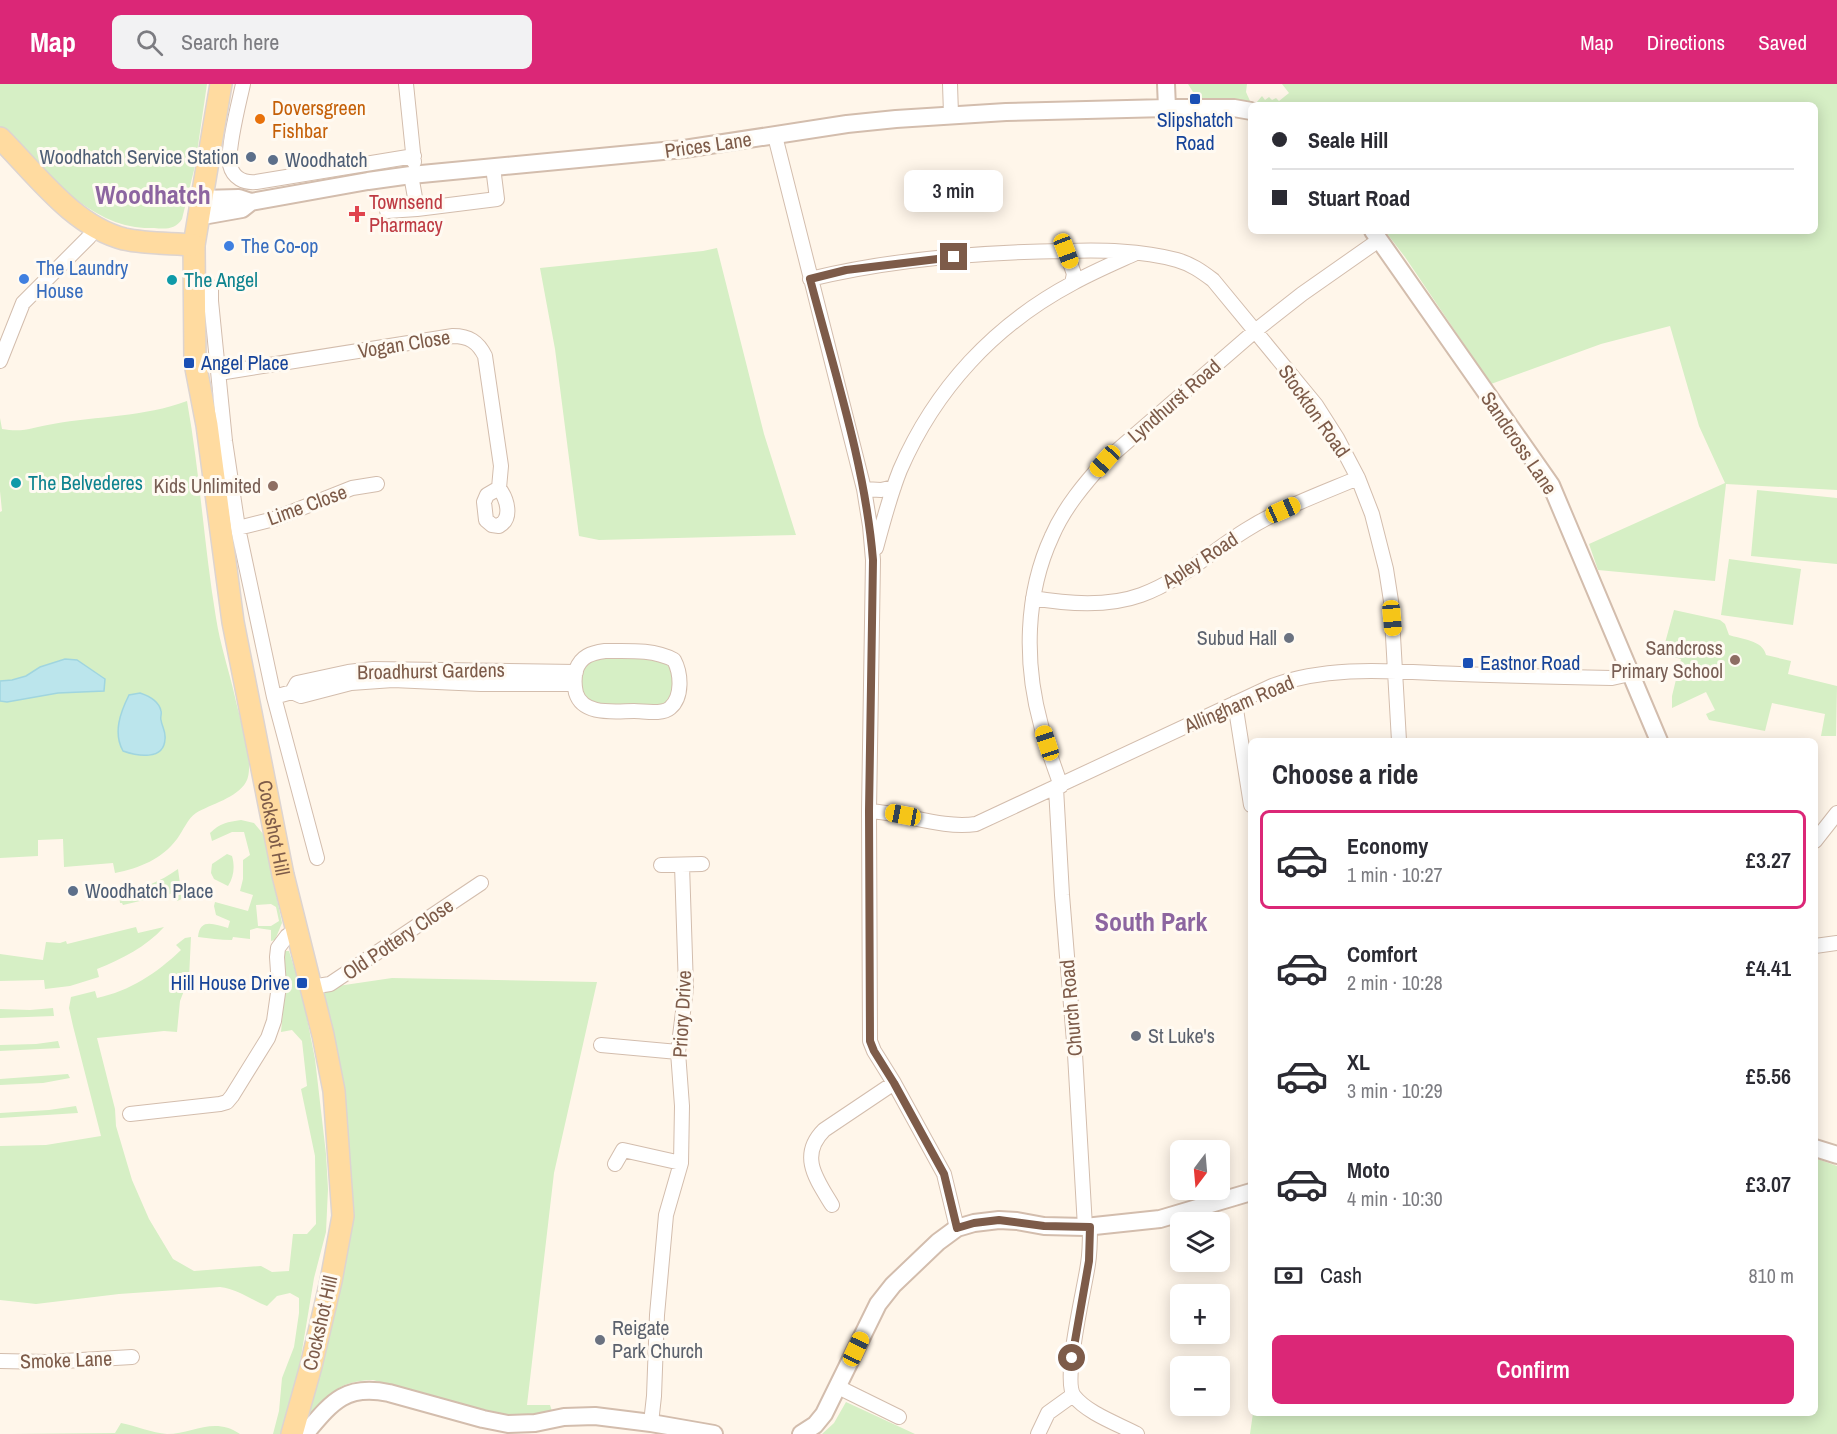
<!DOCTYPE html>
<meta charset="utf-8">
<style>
body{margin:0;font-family:"Archivo Narrow",sans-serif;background:#f2f2f3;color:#2b2b33;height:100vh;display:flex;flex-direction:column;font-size:22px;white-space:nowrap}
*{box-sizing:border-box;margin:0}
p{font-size:20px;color:#7c7c81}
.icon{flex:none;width:33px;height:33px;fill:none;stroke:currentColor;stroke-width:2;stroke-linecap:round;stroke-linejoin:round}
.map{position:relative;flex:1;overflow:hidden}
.side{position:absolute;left:1248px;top:654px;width:570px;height:678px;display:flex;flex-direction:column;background:#fff;border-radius:9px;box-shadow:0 3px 15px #0003}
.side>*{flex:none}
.guide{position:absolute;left:1248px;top:18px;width:570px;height:132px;border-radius:9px;box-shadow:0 3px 15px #0003;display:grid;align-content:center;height:132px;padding:0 24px;background:#fff}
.needle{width:39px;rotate:196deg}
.controls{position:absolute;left:1170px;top:1056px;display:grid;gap:12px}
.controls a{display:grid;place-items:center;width:60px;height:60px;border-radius:9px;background:#fff;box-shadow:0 3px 15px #0003;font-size:30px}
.end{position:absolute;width:27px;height:27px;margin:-14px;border:8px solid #7d5b49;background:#fff;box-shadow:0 0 0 3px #fff}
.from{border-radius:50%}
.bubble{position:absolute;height:42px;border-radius:9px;background:#fff;box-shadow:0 3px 15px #0003;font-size:20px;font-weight:600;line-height:42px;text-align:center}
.car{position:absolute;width:18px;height:36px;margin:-18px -9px;border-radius:8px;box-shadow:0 0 4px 2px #0007;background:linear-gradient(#f5c518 24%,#345 0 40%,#f5c518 0 76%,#345 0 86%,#f5c518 0)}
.guide b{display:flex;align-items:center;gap:21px;height:57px;font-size:22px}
.guide b+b{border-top:2px solid #e1e1e2}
.guide i{width:15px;height:15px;background:#2b2b33}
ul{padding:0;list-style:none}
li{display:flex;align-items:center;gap:18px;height:99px;margin:0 12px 9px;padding:0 12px;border:3px solid transparent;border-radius:9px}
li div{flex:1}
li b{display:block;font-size:22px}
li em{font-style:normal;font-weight:600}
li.current{border-color:#db2777}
li>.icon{width:54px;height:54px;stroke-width:1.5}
h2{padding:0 24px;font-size:27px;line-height:72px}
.pay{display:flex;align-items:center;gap:15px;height:66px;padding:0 24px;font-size:22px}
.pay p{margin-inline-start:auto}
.action{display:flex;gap:12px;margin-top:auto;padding:12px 24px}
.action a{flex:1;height:69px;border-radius:9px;background:#db2777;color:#fff;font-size:24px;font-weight:600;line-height:69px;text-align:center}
header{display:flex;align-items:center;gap:36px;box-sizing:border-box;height:84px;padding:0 30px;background:#db2777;color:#fff}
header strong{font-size:28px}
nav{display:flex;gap:33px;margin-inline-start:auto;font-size:21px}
.search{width:420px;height:54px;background:#f2f2f3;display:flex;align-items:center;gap:15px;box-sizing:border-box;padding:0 21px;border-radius:9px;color:#7c7c81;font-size:22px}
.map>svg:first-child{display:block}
.green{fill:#d6efc5;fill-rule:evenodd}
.water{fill:#bbe5ec;stroke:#a0d5df;stroke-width:1.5}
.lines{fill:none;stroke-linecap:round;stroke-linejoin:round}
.minor-casing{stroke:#d3bdad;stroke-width:16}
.tertiary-casing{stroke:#d3bdad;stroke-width:20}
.primary-casing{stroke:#ddd4d0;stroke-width:24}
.minor{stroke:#fff;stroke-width:14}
.tertiary{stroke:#fff;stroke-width:16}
.primary{stroke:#ffdba0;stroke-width:21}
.route{stroke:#7d5b49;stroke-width:8}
.transit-dot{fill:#1a4fb4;stroke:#fffaf2;stroke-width:2}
.food-dot{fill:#e8710a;stroke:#fffaf2;stroke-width:2}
.service-dot{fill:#5c6f8a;stroke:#fffaf2;stroke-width:2}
.health-dot{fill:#e0444e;stroke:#fffaf2;stroke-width:2}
.shop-dot{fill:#3f7fe0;stroke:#fffaf2;stroke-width:2}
.culture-dot{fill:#0f9aa8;stroke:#fffaf2;stroke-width:2}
.education-dot{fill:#8d6e63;stroke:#fffaf2;stroke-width:2}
.worship-dot{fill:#6b7280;stroke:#fffaf2;stroke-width:2}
.labels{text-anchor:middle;stroke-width:6;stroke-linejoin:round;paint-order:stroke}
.food-label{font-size:20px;fill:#c56008;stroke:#fffaf2;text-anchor:start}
.transit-label{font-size:20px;fill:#164399;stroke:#fffaf2;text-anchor:start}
.street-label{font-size:20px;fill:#7d5b49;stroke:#fffaf2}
.service-label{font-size:20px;fill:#4e5e75;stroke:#fffaf2;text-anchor:start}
.health-label{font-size:20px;fill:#be3a42;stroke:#fffaf2;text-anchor:start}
.shop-label{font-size:20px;fill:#366cbe;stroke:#fffaf2;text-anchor:start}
.culture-label{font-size:20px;fill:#0d838f;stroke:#fffaf2;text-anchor:start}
.education-label{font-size:20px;fill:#785e54;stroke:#fffaf2;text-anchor:end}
.worship-label{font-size:20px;fill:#5b616d;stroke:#fffaf2;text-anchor:start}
.district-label{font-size:26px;font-weight:bold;fill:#8c65a0;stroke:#fffaf2}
</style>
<header>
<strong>Map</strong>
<div class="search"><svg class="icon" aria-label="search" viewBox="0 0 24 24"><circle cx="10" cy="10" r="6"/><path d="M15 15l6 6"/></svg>Search here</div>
<nav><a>Map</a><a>Directions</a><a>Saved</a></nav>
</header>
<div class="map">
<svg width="1837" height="1350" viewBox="0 0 1837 1350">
<rect width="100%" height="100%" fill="#fff6ea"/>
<path class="green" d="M 0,0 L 207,0 L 195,82 L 182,135 C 175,146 165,145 154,144 C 148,144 141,144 135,143 C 82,135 36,79 0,43 Z
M 1188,0 L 1247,0 L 1246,8 L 1250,17 L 1198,16 Z
M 1282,0 L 1837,0 L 1837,406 L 1726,400 L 1715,497 L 1598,486 L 1589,460 L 1725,399 L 1699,342 L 1670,242 L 1601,260 L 1491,300 L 1405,173 L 1385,147 L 1815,147 L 1815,21 L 1262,21 L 1256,19 L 1262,12 L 1265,16 L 1269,13 L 1272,16 L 1276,14 L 1279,17 L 1289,9 Z
M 717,164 L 764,350 L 796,451 L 599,456 L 579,452 L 555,265 L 540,184 L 703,167 Z
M 187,317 C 200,389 204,462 216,534 C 220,560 229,587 235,613 C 239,633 256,680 246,698 C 237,714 211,720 196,729 C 188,734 183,747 177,755 C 162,775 140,784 115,789 L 113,779 L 64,783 L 63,755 L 38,756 L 38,772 L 0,774 L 0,428 L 2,427 L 0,407 L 0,334 L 2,345 C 24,349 33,343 53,340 C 98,332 144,333 187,317 Z
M 1757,406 L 1837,414 L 1837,480 L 1751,472 Z
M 1729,475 L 1801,485 L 1793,541 L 1721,531 Z
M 1674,526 L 1720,536 L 1725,540 L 1729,551 C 1741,555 1763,556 1766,571 L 1791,577 L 1788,590 L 1837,602 L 1836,652 L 1821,652 L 1825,630 L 1772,619 L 1765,647 L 1709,636 L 1706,630 L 1715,626 L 1706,608 L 1672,624 L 1672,612 L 1681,575 L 1662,570 Z
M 596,573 C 618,573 668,565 674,592 C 675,595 676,598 676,602 C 675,614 664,621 654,625 L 593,620 L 583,611 L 579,594 L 584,580 Z
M 241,736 L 254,739 L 264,751 L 282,839 L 275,856 L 271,857 L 271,846 L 257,844 L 250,846 L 250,855 L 233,853 L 232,856 C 220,856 209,854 198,853 C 200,833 215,841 228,844 L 230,837 L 216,831 L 214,822 L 215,818 L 248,827 L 253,811 L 240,807 L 243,795 L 243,776 L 250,771 L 244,748 L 232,748 L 212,757 L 210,749 C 220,739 228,738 241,736 ZM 271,820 L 276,823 L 279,837 L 271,842 L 258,842 L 256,821 Z
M 227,770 L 232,772 C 235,782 234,793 228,802 L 214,795 L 211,789 L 212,780 Z
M 178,785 L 182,815 L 177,817 L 174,809 L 123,821 L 122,819 L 120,819 L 119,810 C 141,805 160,798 178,785 Z
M 136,843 L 138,849 L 164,843 C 146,863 122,875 97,885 L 99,893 L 70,902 L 45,905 L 44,896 L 0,897 L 0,870 L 43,876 L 46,858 L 60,859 L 66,857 L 67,860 Z
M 191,853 L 189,894 L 180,917 L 177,948 L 164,947 L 97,954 L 115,1025 L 116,1042 L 132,1096 L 149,1135 L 173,1175 L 194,1187 L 261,1182 L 272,1188 L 289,1187 L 293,1150 L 307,1150 L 316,1140 L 315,1072 L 301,1005 L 307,1002 L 302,957 L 292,946 L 281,948 L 283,927 L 283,867 L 289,867 L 302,909 L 315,975 L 326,1070 L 328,1105 L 326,1148 L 314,1194 L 298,1291 L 282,1350 L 273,1350 L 279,1327 L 282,1294 L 294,1263 L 299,1229 L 299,1214 L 290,1209 L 277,1212 L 267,1222 C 250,1215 237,1205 220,1203 L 119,1210 L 36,1220 L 0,1216 L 0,1062 L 46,1061 L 101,1052 L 73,942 L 69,924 L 71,913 L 95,907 L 97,914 C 130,907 157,889 181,866 L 176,861 L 185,854 Z
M 392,894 L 597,898 L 554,1089 L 527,1321 L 550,1321 L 553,1330 L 498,1331 L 373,1296 C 336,1297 327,1311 307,1340 L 298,1339 L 349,1134 L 319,913 L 331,903 Z
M 53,924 L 54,932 L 0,934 L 0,925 L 30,926 Z
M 58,957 L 60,964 L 0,967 L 0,961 L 36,960 Z
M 68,990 L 70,994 L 43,999 L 0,1001 L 0,995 Z
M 76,1022 L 78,1029 L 0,1034 L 0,1029 L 49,1026 Z
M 1815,1074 L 1837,1082 L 1837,1350 L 1250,1350 L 1253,1329 L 1815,1329 Z
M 846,1318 L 915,1350 L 822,1350 L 834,1339 Z
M 121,1339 C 136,1342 152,1349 167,1350 C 193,1350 214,1332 240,1350 L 10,1350 L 115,1349 Z"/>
<path class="water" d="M 65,575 L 77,576 L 105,595 L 104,607 L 58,609 L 7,618 L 0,617 L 0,597 L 12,596 L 26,592 L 40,583 Z
M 140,609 C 149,612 159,617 161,627 C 162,630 160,633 161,636 C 162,643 166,647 165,655 C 164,677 137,672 123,667 C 113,649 120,629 129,611 Z"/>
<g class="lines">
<defs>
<path id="minor" d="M 243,0 C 239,19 227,64 230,81 C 233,94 244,99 256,98 L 414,72
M 406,0 L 414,78
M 950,0 L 951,30
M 775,52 L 864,405 L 870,442 L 873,476 L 869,727 L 870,957 L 874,967 L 894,999 L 944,1090 L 957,1144
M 411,91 L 417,125 L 497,115 L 493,83
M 387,127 L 417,125
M 1066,167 L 1074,190 L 1072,199
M 810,195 C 892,175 979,168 1064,167 C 1102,166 1140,166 1177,176 C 1191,180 1201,187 1213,196 L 1316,321 L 1337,354 L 1358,394 L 1372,430 L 1386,485 L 1391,517 L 1399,657
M 211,203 L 211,217 L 225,357 L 238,444 L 274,613 L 317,774
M 0,277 L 23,219 L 89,153 L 96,143
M 219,289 L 453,252 C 469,252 478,258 485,272 L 501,382 L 499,404
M 499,404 C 507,415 513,434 499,442 L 492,441 L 486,436 L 484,418 L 487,411 Z
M 864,405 L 881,406 L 894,403
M 238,444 L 274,435 L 352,404 L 377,400
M 876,464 C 883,438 890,411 900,386 C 935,305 994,241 1073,199 C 1093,188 1114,179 1134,170
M 1033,514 C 1067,520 1108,523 1141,511 C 1180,497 1212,467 1246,446 C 1281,424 1320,410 1358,394
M 605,567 C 628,567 653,565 674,576 C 681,589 683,613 670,624 C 662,631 644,627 634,627 C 615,627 583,632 576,609 C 574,601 574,594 576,586 C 581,572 591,569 605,567 Z
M 292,608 L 297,599 L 348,588 L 373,585 L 576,588
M 274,613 L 292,608 L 301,612 L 351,599 L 393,596 L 481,600 L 574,600
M 1235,619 L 1251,721
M 1061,702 C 1054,682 1046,661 1041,641 C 1024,579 1025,510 1052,452 C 1064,424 1085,399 1105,377 L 1255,247 L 1302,210 L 1379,156
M 1056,704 L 1062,811 L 1075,970 L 1085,1143
M 869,727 C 905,729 941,745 976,740 L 1272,602 C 1332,580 1398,588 1460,590 C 1511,592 1561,593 1612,594 L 1630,590
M 1815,757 L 1837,729
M 661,781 L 702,780
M 1815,862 L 1837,859
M 311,903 L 330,900 L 481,799
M 601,961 L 678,968
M 130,1030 L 220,1020 L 227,1018 L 232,1012 L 268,954 L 274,937 L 279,902 L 277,873 L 278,864 L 287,852 L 296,846
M 615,1080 L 623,1066 L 681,1079
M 832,1121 C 817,1096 798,1072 824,1046 L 894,999
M 1090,1143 C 1090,1155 1090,1168 1088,1180 C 1085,1203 1062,1296 1074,1312 C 1087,1329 1118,1340 1137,1350
M 0,1277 L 47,1278 L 132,1273
M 838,1303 L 899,1333
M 651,1339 L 654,1312 L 657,1231 L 666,1131 L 681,1079 L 682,1022 L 678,968 L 686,904 L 682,781
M 1038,1350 L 1048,1329 L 1073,1311"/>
<path id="tertiary" d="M 1166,0 L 1167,24
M 200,115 L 239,114 L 251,118
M 197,133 L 242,125 L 251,118 L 368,97 L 411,91 L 684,65 L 847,40 L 896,35 L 1006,28 L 1167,24 L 1234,24 L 1251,27
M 1373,147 L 1551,401 L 1659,657
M 1815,1064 L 1837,1071
M 305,1350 C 332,1318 345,1300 389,1309 L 483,1335 L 508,1340 L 535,1339 L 564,1333 L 595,1332 L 651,1339 L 714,1350
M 801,1350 L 815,1341 L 824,1330 L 878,1220 L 893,1201 L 938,1158 L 957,1144 L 974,1139 L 999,1136 L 1017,1137 L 1044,1142 L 1085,1143 L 1160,1135 L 1251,1108"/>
<g id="primary">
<path id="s1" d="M 221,0 L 194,161 L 195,279 L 207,341 L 233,538 L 283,791 L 323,951 L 334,1007 L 343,1132 L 331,1197 L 311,1282 L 292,1350"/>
<path d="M 0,54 C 36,90 73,142 124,155 C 147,160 171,159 194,161"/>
</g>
</defs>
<use href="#minor" class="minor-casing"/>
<use href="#tertiary" class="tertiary-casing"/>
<use href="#primary" class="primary-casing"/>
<use href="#minor" class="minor"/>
<use href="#tertiary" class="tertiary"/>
<use href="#primary" class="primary"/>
</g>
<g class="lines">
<path class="route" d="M 954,173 L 846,186 L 810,195 C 834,287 865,380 873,476 L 869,727 L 870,957 L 874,967 L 894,999 L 944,1090 L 957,1144 L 974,1139 L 999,1136 L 1044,1142 L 1090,1143 L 1089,1177 L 1072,1274"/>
</g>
<g class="transit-dot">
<rect x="1189" y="9" width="12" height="12" rx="3"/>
<rect x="183" y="273" width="12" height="12" rx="3"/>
<rect x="1462" y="573" width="12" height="12" rx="3"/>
<rect x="296" y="893" width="12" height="12" rx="3"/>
</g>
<circle class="food-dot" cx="260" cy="35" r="6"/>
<g class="service-dot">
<circle cx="251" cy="73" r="6"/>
<circle cx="273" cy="76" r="6"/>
<circle cx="73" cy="807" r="6"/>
</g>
<path class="health-dot" d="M354 121h6v6h6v6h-6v6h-6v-6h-6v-6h6z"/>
<g class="shop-dot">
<circle cx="229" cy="162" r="6"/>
<circle cx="24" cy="195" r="6"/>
</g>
<g class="culture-dot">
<circle cx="172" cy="196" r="6"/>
<circle cx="16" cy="399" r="6"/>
</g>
<g class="education-dot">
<circle cx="273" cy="402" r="6"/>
<circle cx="1735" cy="576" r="6"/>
</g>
<g class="worship-dot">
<circle cx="1289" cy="554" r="6"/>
<circle cx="1136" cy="952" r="6"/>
<circle cx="600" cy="1256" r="6"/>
</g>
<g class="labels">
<g class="food-label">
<text x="272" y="31">Doversgreen<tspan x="272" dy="23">Fishbar</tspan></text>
</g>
<g class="transit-label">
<text x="1195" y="43" text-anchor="middle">Slipshatch<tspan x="1195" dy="23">Road</tspan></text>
<text x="201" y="286">Angel Place</text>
<text x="1480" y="586">Eastnor Road</text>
<text x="290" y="906" text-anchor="end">Hill House Drive</text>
</g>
<g class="street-label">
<text transform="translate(708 61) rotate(-8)" y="7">Prices Lane</text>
<text transform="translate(404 260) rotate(-9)" y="7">Vogan Close</text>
<text transform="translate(1174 317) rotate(-41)" y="7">Lyndhurst Road</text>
<text transform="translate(1314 327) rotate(55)" y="7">Stockton Road</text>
<text transform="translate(1519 359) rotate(56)" y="7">Sandcross Lane</text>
<text transform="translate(307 421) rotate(-20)" y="7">Lime Close</text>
<text transform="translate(1200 476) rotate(-33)" y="7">Apley Road</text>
<text transform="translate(431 587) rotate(-1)" y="7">Broadhurst Gardens</text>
<text transform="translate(1239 620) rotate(-23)" y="7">Allingham Road</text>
<text dy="7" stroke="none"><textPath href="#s1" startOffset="753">Cockshot Hill</textPath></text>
<text transform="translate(398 855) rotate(-34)" y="7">Old Pottery Close</text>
<text transform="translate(1071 924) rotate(-95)" y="7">Church Road</text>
<text transform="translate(682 930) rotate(-87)" y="7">Priory Drive</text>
<text transform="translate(320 1239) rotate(-77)" y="7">Cockshot Hill</text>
<text transform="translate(66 1276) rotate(-2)" y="7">Smoke Lane</text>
</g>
<g class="service-label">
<text x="239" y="80" text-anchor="end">Woodhatch Service Station</text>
<text x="285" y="83">Woodhatch</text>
<text x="85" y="814">Woodhatch Place</text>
</g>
<g class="health-label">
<text x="369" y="125">Townsend<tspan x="369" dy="23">Pharmacy</tspan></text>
</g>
<g class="shop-label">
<text x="241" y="169">The Co-op</text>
<text x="36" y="191">The Laundry<tspan x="36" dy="23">House</tspan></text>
</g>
<g class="culture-label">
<text x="184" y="203">The Angel</text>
<text x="28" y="406">The Belvederes</text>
</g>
<g class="education-label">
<text x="261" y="409">Kids Unlimited</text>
<text x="1723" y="571">Sandcross<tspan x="1723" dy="23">Primary School</tspan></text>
</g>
<g class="worship-label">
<text x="1277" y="561" text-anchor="end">Subud Hall</text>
<text x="1148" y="959">St Luke's</text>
<text x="612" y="1251">Reigate<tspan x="612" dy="23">Park Church</tspan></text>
</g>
<g class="district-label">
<text x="153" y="120">Woodhatch</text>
<text x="1151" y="847">South Park</text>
</g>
</g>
</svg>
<div class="controls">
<a><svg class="needle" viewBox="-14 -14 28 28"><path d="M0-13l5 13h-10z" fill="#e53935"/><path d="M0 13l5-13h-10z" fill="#7c7c81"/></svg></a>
<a><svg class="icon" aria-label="layers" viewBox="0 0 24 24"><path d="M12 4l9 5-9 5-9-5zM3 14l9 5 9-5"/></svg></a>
<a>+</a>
<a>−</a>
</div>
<i class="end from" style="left:1072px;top:1274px"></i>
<i class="end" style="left:954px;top:173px"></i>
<div class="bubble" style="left:904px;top:86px;width:99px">3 min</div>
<i class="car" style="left:1066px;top:167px;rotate:159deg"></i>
<i class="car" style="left:1105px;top:377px;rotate:222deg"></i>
<i class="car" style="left:1283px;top:426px;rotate:66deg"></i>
<i class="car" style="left:1392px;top:534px;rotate:175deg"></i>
<i class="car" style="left:1047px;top:659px;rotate:342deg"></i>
<i class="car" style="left:903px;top:731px;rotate:281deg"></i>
<i class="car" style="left:856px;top:1265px;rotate:25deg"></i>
<div class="guide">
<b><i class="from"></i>Seale Hill</b>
<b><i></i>Stuart Road</b>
</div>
<section class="side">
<h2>Choose a ride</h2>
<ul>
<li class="current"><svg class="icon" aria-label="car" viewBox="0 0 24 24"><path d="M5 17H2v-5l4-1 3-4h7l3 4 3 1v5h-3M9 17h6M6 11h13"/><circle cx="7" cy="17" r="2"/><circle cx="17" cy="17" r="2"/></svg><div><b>Economy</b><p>1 min · 10:27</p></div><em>£3.27</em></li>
<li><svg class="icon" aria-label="car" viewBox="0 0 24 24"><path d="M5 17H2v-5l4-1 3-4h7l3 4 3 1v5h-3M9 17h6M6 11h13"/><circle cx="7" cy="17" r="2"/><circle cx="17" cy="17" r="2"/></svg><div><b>Comfort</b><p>2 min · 10:28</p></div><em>£4.41</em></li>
<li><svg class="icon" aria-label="car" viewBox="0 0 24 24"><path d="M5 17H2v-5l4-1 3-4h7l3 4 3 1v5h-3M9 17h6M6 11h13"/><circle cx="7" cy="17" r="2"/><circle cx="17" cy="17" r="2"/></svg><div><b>XL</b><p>3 min · 10:29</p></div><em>£5.56</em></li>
<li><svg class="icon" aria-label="car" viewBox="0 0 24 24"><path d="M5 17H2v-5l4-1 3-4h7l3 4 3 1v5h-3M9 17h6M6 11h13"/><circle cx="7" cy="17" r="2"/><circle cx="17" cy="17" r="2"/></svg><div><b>Moto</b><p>4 min · 10:30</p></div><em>£3.07</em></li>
</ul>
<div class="pay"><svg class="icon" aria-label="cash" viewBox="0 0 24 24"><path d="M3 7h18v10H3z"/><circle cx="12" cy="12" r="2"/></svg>Cash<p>810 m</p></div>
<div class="action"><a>Confirm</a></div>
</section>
</div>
